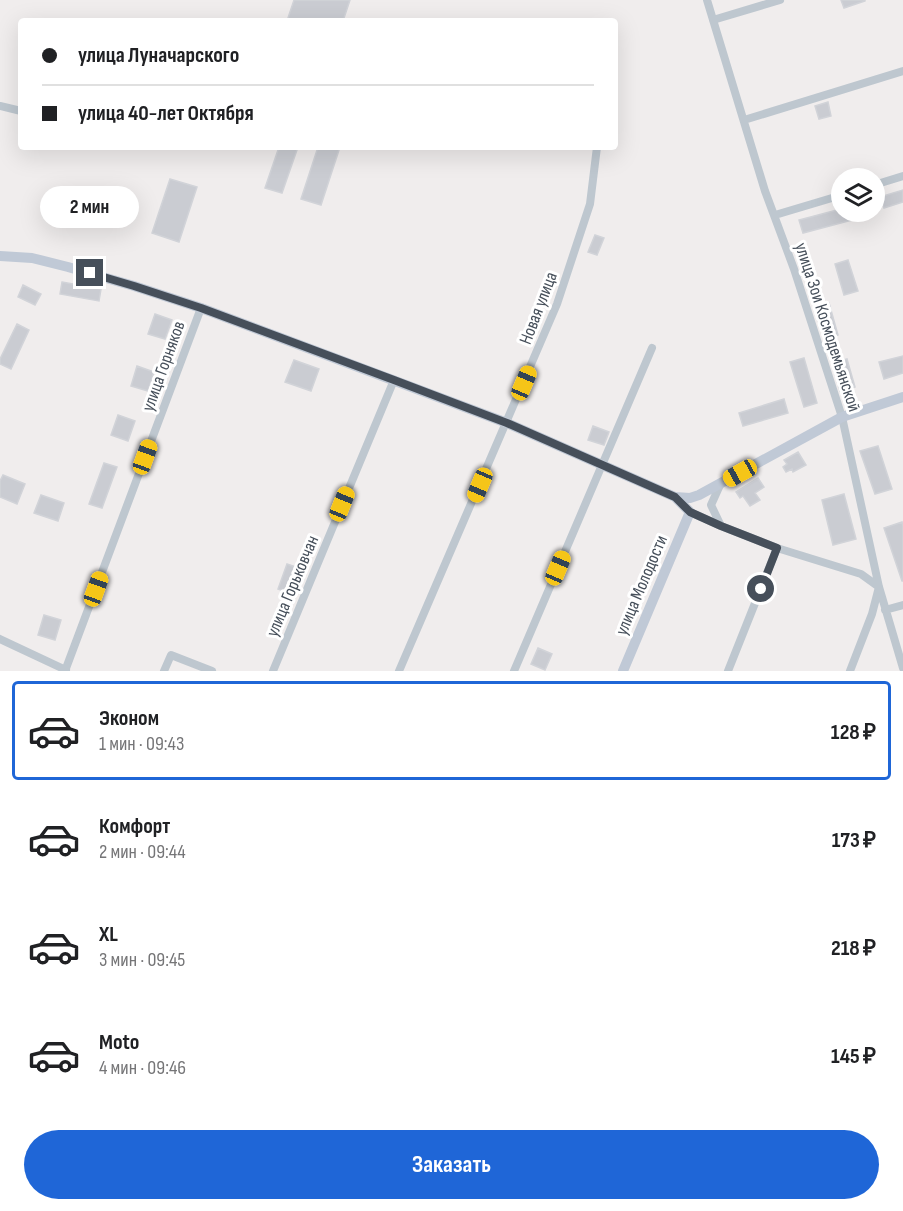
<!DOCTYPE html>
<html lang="ru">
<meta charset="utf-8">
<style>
body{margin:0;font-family:"Sofia Sans Condensed",sans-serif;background:#f6f6f6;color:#202124;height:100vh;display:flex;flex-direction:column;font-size:22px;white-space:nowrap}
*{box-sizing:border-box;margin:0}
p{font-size:20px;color:#757577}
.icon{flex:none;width:33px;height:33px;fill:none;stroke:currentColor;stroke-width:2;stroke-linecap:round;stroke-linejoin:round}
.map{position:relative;height:671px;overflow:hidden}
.panel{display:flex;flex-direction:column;background:#fff;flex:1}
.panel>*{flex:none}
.hud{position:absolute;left:18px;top:18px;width:600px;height:132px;border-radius:6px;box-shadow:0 6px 24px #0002;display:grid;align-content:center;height:132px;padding:0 24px;background:#fff}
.buttons{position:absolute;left:831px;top:168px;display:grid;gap:12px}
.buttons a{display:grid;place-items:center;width:54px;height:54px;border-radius:50%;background:#fff;box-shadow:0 6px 24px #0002;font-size:30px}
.end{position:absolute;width:27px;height:27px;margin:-14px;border:8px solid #464f5a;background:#fff;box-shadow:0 0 0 3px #fff}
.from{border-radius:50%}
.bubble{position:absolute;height:42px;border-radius:21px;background:#fff;box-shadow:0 6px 24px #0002;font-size:20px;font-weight:700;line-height:42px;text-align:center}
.car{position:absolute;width:18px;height:36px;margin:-18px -9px;border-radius:8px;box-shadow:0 0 4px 2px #0007;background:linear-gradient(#f5c518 24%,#345 0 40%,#f5c518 0 76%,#345 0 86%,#f5c518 0)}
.hud b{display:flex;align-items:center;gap:21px;height:57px;font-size:22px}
.hud b+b{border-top:2px solid #e0e0e0}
.hud i{width:15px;height:15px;background:#202124}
ul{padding:10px 0 0;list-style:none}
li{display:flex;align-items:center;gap:18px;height:99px;margin:0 12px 9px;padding:0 12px;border:3px solid transparent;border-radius:6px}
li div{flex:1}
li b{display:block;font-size:22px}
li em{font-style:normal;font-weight:700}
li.active{border-color:#1f66d7}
li>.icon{width:54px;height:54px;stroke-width:1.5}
.button{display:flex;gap:12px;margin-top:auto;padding:12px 24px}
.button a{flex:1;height:69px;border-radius:36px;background:#1f66d7;color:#fff;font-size:24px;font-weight:700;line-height:69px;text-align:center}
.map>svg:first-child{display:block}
.building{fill:#caccd2;stroke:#d1d3d8;stroke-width:1.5}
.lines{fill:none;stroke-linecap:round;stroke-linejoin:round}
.street{stroke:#bec7cf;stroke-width:8}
.secondary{stroke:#c0c9d6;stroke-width:10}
.route{stroke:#464f5a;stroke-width:8}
.labels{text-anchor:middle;stroke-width:6;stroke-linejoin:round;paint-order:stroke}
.street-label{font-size:18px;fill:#464f5a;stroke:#fff}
</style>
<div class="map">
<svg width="903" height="671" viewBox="0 0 903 671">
<rect width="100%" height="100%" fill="#f0eded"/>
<path class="building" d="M 294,0 L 350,0 L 343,21 L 287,21 Z
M 841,0 L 865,0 L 865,1 L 844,8 Z
M 828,102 L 831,116 L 819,119 L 815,106 Z
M 279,147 L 298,147 L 282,193 L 265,188 Z
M 318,147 L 340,147 L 321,205 L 301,199 Z
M 170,179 L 197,187 L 179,242 L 152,233 Z
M 903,190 L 903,202 L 884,208 L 880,197 Z
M 841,209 L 842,212 L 854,212 L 856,219 L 803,233 L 799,220 Z
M 595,235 L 604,238 L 597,255 L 588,252 Z
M 848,260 L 858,291 L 844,295 L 835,264 Z
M 62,282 L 101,289 L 99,301 L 60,294 Z
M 23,285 L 41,294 L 35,305 L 18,297 Z
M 829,303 L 838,335 L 825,339 L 816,307 Z
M 155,314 L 172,320 L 165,339 L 148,334 Z
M 17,324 L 29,330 L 11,369 L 0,364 L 0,359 Z
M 903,356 L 903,373 L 884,379 L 879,362 Z
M 804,358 L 817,403 L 804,407 L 790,362 Z
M 847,359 L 855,387 L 840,391 L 832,363 Z
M 294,360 L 319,369 L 311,391 L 285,382 Z
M 137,366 L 154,372 L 148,391 L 131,386 Z
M 784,399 L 788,413 L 743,426 L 739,413 Z
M 118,415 L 135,421 L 128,441 L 111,435 Z
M 593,426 L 609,432 L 604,445 L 588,440 Z
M 878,446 L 892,489 L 875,494 L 860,451 Z
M 798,452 L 806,465 L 793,472 L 792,469 L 786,472 L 783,467 L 787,464 L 784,460 Z
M 104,463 L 117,467 L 102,508 L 89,504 Z
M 3,475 L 25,484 L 17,504 L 0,497 L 0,481 Z
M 758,478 L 764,487 L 755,493 L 760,500 L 750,506 L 743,496 L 740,498 L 736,492 Z
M 844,494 L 856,539 L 833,545 L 822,500 Z
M 41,495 L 64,503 L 58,521 L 34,513 Z
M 902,522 L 903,526 L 903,581 L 902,581 L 884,528 Z
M 287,564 L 299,568 L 289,593 L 278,589 Z
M 44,615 L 61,620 L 55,640 L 38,635 Z
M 538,648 L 552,654 L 545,670 L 531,664 Z"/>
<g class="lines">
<path class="street" d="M 707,0 L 765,191 L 794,269 L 842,417 L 879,587 L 903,668
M 713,20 L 780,0
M 0,106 L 21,111
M 744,120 L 903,71
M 874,185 L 903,176
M 775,215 L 842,195
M 720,485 L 711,505 L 721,526
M 690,512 L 721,526 L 777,548 L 861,574 L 879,587 L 872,614 L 850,671
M 885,610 L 903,605
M 0,639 L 66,670
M 65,671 L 201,308
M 164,671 L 171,655 L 212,671
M 273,671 L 394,380
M 399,671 L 557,304 L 590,204 L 597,147
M 514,671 L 652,348
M 728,671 L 777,548"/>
<path class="secondary" d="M 0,256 L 32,258 L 68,267 L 134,286 L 201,308 L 507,423 L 675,497 L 690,498 L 699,495 L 842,417 L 903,397
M 623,671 L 690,512 L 675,497"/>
</g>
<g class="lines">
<path class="route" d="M 90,273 L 134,286 L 201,308 L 394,380 L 507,423 L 675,497 L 690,512 L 721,526 L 777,548 L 761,589"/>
</g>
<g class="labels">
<g class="street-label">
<text transform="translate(538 308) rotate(-69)" y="6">Новая улица</text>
<text transform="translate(828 327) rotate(72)" y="6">улица Зои Космодемьянской</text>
<text transform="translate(163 366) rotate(-70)" y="6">улица Горняков</text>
<text transform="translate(641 585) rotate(-67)" y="6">улица Молодости</text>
<text transform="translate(292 586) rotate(-67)" y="6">улица Горьковчан</text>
</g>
</g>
</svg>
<div class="buttons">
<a><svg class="icon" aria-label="layers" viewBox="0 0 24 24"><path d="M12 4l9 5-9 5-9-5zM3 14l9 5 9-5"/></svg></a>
</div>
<i class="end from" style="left:761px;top:589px"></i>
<i class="end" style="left:90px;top:273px"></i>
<div class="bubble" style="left:40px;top:186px;width:99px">2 мин</div>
<i class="car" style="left:524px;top:383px;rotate:23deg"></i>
<i class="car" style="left:145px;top:457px;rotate:20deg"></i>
<i class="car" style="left:740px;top:473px;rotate:241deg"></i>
<i class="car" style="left:480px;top:485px;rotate:203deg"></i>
<i class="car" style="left:342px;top:504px;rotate:22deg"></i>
<i class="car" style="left:558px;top:568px;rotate:23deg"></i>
<i class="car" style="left:96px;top:589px;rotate:20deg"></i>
<div class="hud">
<b><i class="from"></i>улица Луначарского</b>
<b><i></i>улица 40-лет Октября</b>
</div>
</div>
<section class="panel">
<ul>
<li class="active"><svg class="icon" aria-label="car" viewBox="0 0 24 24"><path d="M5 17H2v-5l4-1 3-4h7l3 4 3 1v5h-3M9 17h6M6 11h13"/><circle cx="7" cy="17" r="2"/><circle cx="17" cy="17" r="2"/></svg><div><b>Эконом</b><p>1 мин · 09:43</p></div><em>128 ₽</em></li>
<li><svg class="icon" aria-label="car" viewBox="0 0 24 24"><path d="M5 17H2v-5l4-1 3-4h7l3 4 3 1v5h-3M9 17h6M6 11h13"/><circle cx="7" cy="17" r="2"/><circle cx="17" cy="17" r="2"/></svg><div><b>Комфорт</b><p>2 мин · 09:44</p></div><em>173 ₽</em></li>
<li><svg class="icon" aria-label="car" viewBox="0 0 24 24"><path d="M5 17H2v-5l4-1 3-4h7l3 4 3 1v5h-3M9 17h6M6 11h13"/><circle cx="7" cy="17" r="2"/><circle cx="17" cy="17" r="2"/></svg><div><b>XL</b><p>3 мин · 09:45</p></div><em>218 ₽</em></li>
<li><svg class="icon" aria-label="car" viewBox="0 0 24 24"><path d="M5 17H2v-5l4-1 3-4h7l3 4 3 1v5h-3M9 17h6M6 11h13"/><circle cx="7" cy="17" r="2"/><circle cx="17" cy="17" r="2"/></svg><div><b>Moto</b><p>4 мин · 09:46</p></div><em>145 ₽</em></li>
</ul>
<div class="button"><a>Заказать</a></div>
</section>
